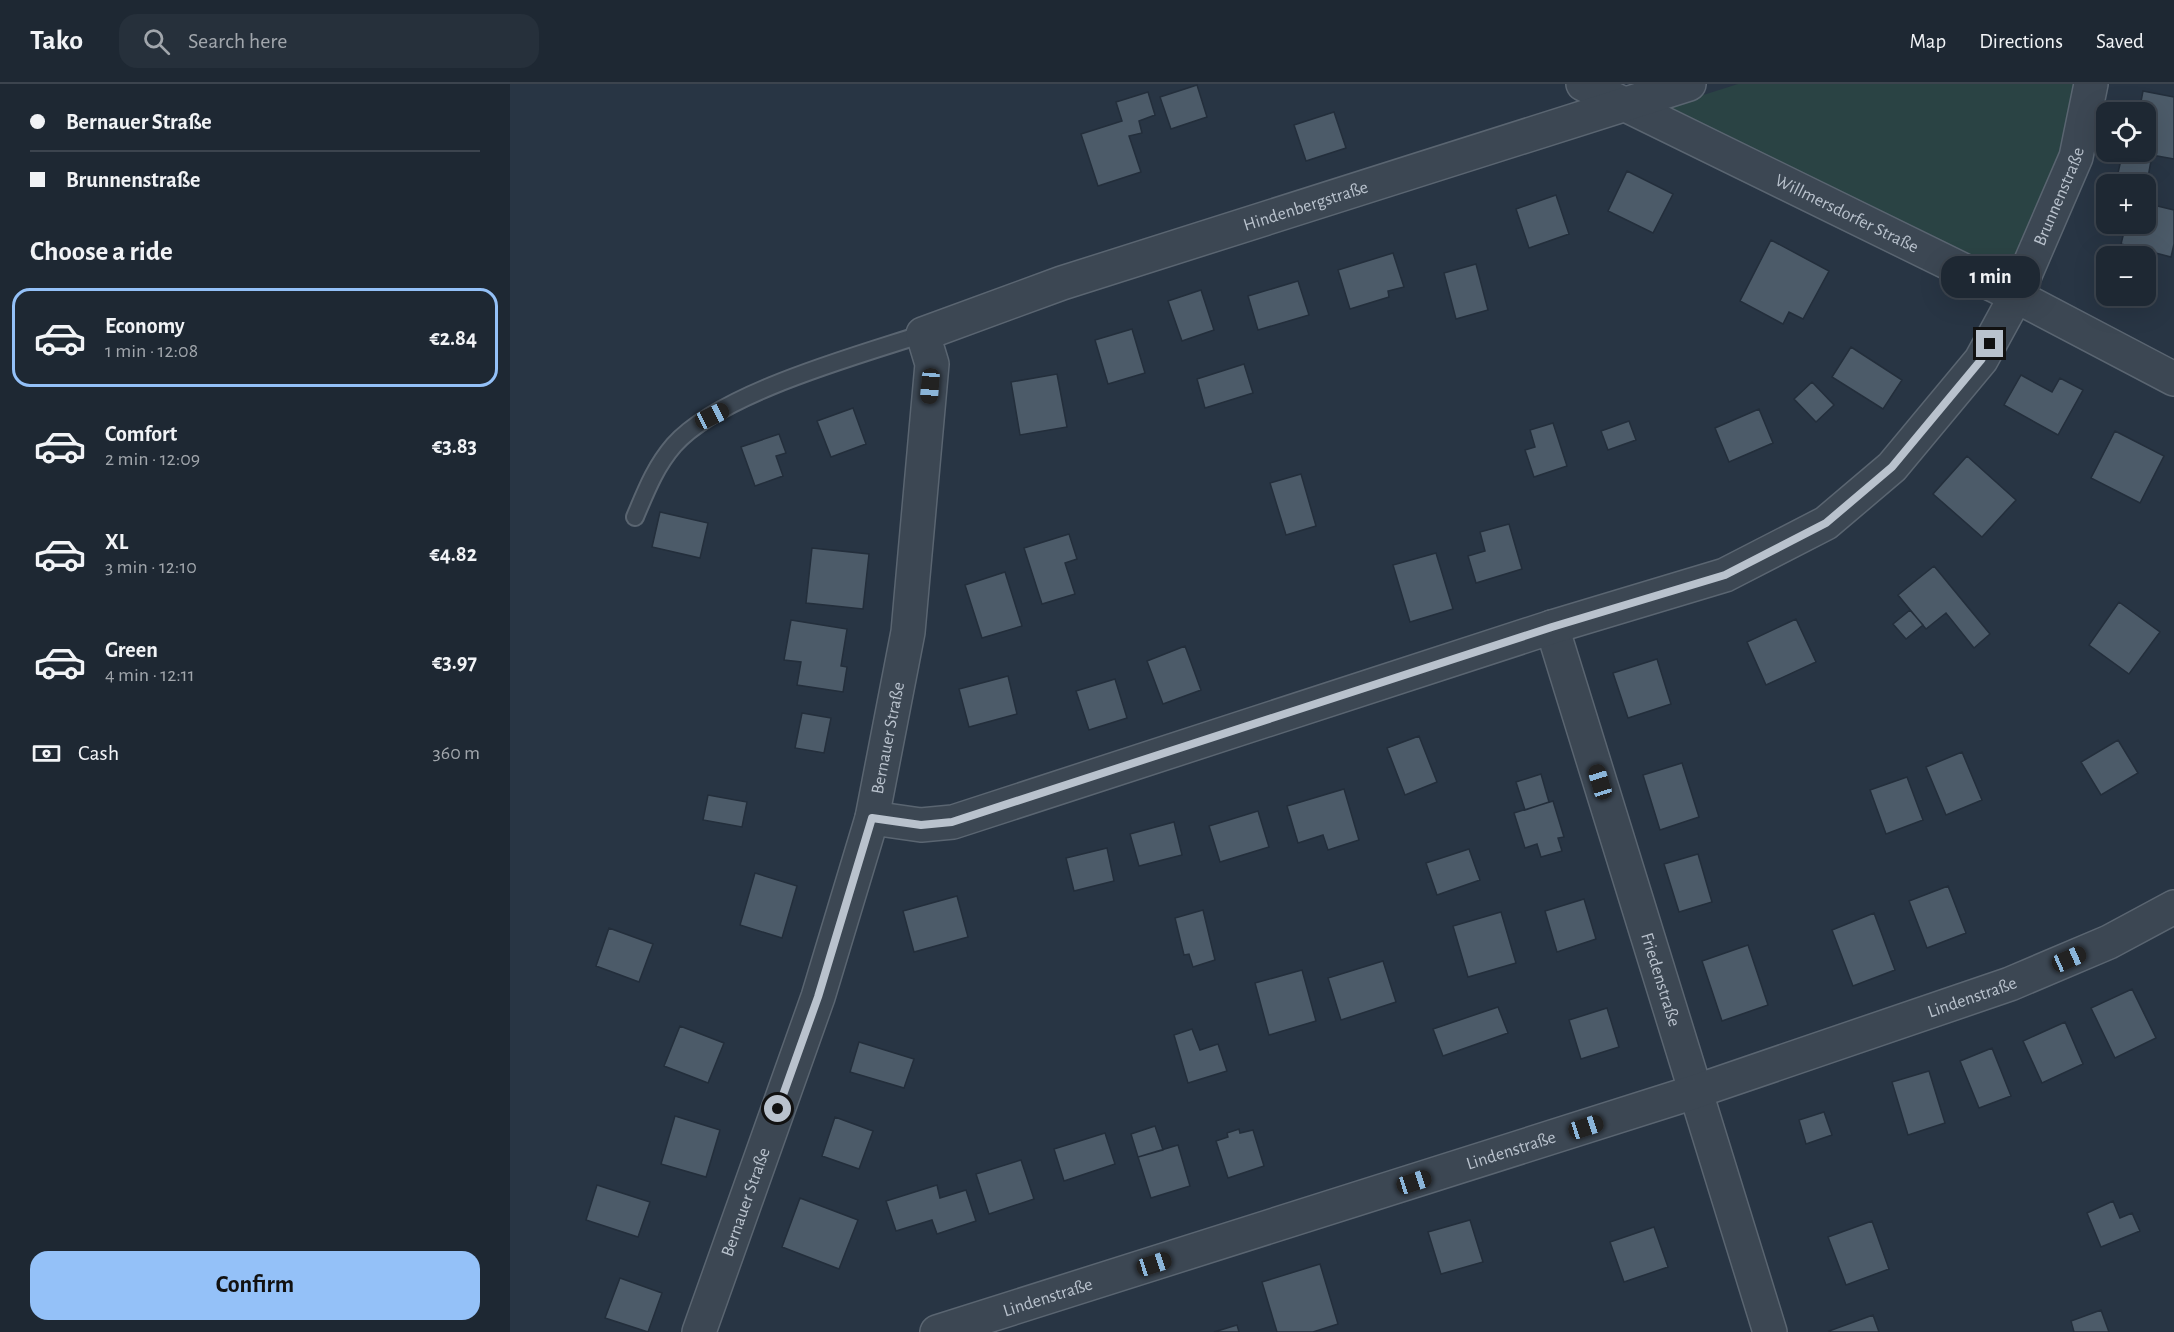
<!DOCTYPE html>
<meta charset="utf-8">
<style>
body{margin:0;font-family:"Alegreya Sans",sans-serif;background:#26303b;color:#f1f3f6;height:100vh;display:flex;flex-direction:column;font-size:22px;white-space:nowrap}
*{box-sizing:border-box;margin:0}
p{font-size:20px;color:#a1a6ac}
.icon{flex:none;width:33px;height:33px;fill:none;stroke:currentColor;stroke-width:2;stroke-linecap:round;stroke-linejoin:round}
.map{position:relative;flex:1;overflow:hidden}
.panel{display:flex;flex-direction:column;background:#1e2833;width:510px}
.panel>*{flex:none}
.top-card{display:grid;align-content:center;height:132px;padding:0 30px;background:#1e2833}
.controls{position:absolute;left:1586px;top:18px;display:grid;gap:12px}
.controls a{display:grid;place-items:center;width:60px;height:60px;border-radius:12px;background:#1e2833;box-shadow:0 6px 24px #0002,0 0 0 2px #3c444e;font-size:30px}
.end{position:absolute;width:27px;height:27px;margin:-14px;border:8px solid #b9c2cd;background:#111;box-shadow:0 0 0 3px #111}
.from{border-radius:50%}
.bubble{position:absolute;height:42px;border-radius:18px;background:#1e2833;box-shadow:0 6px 24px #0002,0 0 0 2px #3c444e;font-size:20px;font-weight:700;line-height:42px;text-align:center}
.car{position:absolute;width:18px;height:36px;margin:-18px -9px;border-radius:8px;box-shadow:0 0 4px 2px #0007;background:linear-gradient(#222 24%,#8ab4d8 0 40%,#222 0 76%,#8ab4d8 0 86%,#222 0)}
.top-card b{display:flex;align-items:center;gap:21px;height:57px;font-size:22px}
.top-card b+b{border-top:2px solid #3c444e}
.top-card i{width:15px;height:15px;background:#f1f3f6}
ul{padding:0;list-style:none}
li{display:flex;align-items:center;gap:18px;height:99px;margin:0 12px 9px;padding:0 18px;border:3px solid transparent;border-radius:18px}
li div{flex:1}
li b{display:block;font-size:22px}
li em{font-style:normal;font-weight:700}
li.current{border-color:#94c1f8}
li>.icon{width:54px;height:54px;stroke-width:1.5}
h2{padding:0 30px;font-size:27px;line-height:72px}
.pay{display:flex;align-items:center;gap:15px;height:66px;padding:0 30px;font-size:22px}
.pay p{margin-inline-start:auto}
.cta{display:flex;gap:12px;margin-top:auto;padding:12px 30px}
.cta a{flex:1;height:69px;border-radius:18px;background:#94c1f8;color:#111;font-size:24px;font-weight:700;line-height:69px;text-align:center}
header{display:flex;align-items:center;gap:36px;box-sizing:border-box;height:84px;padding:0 30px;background:#1e2833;border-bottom:2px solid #3c444e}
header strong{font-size:28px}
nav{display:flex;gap:33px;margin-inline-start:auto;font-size:21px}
.search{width:420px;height:54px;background:#26303b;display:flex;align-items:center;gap:15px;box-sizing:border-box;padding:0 21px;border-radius:18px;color:#a1a6ac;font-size:22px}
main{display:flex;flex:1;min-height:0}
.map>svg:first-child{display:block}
.green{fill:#2a4344}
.building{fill:#4c5b69;stroke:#232e3b;stroke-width:1.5}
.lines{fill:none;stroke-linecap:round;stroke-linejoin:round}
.lane-casing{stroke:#5a6571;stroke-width:20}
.street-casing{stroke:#5a6571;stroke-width:36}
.lane{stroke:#3c4753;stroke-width:16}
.street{stroke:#3c4753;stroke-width:33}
.route{stroke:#b9c2cd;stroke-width:8}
.labels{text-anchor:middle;stroke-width:6;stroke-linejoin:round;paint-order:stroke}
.street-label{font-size:18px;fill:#b9c2cd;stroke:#212c39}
</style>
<header>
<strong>Tako</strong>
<div class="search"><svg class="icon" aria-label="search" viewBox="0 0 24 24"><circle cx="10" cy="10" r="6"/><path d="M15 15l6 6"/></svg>Search here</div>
<nav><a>Map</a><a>Directions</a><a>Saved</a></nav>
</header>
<main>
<section class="panel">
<div class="top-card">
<b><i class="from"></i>Bernauer Straße</b>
<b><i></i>Brunnenstraße</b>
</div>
<h2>Choose a ride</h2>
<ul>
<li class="current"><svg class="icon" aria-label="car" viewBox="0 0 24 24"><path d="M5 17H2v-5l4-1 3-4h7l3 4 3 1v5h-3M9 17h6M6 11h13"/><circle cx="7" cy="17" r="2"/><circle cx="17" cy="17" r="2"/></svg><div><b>Economy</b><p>1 min · 12:08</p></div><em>€2.84</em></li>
<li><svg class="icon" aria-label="car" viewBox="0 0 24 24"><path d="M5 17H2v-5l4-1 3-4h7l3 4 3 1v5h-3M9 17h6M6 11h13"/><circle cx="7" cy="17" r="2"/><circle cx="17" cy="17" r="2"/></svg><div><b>Comfort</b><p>2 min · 12:09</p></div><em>€3.83</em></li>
<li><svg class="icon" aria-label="car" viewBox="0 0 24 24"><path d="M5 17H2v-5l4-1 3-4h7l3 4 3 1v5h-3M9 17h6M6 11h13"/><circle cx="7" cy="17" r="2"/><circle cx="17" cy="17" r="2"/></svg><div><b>XL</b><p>3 min · 12:10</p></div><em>€4.82</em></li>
<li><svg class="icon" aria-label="car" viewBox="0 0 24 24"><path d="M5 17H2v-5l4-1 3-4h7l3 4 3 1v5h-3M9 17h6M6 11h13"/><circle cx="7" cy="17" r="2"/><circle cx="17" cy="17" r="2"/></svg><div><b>Green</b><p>4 min · 12:11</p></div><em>€3.97</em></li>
</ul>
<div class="pay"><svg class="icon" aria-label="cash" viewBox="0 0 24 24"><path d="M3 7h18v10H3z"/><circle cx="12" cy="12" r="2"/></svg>Cash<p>360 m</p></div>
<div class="cta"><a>Confirm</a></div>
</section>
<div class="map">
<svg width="1664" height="1248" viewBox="0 0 1664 1248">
<rect width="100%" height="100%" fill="#283544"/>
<path class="green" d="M 1228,0 L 1573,0 L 1562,55 L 1502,194 L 1149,25 Z"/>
<path class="building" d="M 687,1 L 697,33 L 661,45 L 650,13 Z
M 1633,7 L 1664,13 L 1664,75 L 1625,68 L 1635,68 L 1635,28 L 1629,28 Z
M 638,8 L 645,31 L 629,37 L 632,49 L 619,52 L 631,88 L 588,102 L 571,50 L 612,37 L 606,18 Z
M 824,28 L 836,64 L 796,77 L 784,41 Z
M 1612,71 L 1641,77 L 1636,104 L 1635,100 L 1606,98 Z
M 1117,87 L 1163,110 L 1143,149 L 1098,127 Z
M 1046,111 L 1059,150 L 1019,164 L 1006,125 Z
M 1635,119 L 1664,126 L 1664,160 L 1661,173 L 1611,160 L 1616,140 L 1635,140 Z
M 1261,156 L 1319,187 L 1293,235 L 1279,228 L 1273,240 L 1230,217 Z
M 883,169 L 894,203 L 878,207 L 879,213 L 840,225 L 828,186 Z
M 966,180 L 978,226 L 946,235 L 934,189 Z
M 788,197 L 799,231 L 748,246 L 738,212 Z
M 691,206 L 704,246 L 672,257 L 658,217 Z
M 622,245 L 635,289 L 598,300 L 585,256 Z
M 1341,263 L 1392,296 L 1373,325 L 1322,293 Z
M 734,280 L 743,309 L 695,324 L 687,295 Z
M 547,290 L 557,343 L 510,351 L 501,298 Z
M 1511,291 L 1542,308 L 1550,294 L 1573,306 L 1548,351 L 1494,321 Z
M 1302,298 L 1324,321 L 1306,338 L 1284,315 Z
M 343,324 L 356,360 L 321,373 L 307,337 Z
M 1249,325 L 1263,359 L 1219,378 L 1205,344 Z
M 1119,337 L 1126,356 L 1098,366 L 1091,347 Z
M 1043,339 L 1057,382 L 1024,393 L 1015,366 L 1025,363 L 1020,346 Z
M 1605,347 L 1654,372 L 1630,419 L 1581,394 Z
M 269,350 L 276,369 L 266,372 L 273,392 L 245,402 L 231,363 Z
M 1457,372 L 1506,416 L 1472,453 L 1423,410 Z
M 791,390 L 806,442 L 776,451 L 760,399 Z
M 150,428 L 198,439 L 190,474 L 142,463 Z
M 999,440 L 1012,485 L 966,499 L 958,472 L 975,467 L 970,448 Z
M 559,450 L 567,475 L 555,479 L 565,510 L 532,520 L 514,464 Z
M 302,464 L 359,470 L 353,525 L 296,519 Z
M 926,469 L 943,525 L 900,538 L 883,481 Z
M 1424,482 L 1480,550 L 1464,564 L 1436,529 L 1416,545 L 1388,511 Z
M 495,488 L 512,542 L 472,554 L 455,501 Z
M 1609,518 L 1650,548 L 1619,590 L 1579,561 Z
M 1400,526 L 1413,541 L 1396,555 L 1383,540 Z
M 1286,535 L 1306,578 L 1256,601 L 1237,558 Z
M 281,536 L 337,545 L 331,582 L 337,583 L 333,608 L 287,601 L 291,578 L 274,576 Z
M 675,562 L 691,606 L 653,620 L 637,577 Z
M 1147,575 L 1161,620 L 1118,634 L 1103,589 Z
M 498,592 L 507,630 L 459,643 L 449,605 Z
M 605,595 L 617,634 L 579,646 L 566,607 Z
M 292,629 L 321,634 L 314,669 L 285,664 Z
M 909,652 L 927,698 L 895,711 L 877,664 Z
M 1608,656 L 1628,689 L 1591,711 L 1571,678 Z
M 1452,668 L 1472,716 L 1436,731 L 1416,683 Z
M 1172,679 L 1189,733 L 1150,746 L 1133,691 Z
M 1031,690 L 1039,718 L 1015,726 L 1006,698 Z
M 1397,693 L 1413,736 L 1376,750 L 1360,706 Z
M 834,705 L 849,756 L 818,766 L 813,751 L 788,759 L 777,722 Z
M 198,711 L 237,718 L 232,743 L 193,736 Z
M 1043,717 L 1054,753 L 1048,754 L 1052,767 L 1031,773 L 1027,760 L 1015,764 L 1004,729 Z
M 748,727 L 759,763 L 710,778 L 699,742 Z
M 664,738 L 672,771 L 629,782 L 620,750 Z
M 597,764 L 604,797 L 564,807 L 556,774 Z
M 959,765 L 970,796 L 927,811 L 916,779 Z
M 1188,770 L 1202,818 L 1169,828 L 1154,780 Z
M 245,789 L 287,802 L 272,854 L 230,841 Z
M 1438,802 L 1456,849 L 1417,864 L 1399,817 Z
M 447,812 L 458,853 L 404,868 L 393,827 Z
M 1074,815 L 1086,855 L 1047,868 L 1035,827 Z
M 693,826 L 705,876 L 683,883 L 679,870 L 674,871 L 665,834 Z
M 991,828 L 1006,879 L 958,893 L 943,842 Z
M 1364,829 L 1385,886 L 1343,902 L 1322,846 Z
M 99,844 L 143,860 L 129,898 L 86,882 Z
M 1238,861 L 1258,921 L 1212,937 L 1192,877 Z
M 873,877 L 886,918 L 831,936 L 818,894 Z
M 792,886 L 806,937 L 759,951 L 745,899 Z
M 1622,905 L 1646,954 L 1605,974 L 1581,924 Z
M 988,923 L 998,949 L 933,972 L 923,945 Z
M 1097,924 L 1109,963 L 1071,975 L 1059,936 Z
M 1555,938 L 1573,980 L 1532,999 L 1513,957 Z
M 170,942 L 214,959 L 198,999 L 154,982 Z
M 682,945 L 690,966 L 708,960 L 717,987 L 678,999 L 664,951 Z
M 349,958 L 404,975 L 394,1004 L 340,988 Z
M 1482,964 L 1501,1012 L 1469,1024 L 1450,977 Z
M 1419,987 L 1435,1039 L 1398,1051 L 1382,998 Z
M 1314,1028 L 1322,1051 L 1296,1060 L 1289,1036 Z
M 165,1032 L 210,1046 L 196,1093 L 151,1080 Z
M 325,1033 L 363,1047 L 349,1085 L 312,1072 Z
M 645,1042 L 653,1066 L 628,1073 L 621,1050 Z
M 729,1045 L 730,1049 L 743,1046 L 754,1082 L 718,1094 L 706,1057 L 718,1053 L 717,1049 Z
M 595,1049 L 605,1080 L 554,1097 L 544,1065 Z
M 668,1061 L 680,1102 L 641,1114 L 628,1073 Z
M 511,1076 L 524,1115 L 479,1130 L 466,1090 Z
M 87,1101 L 140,1118 L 128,1153 L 76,1136 Z
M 427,1101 L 430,1114 L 456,1106 L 466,1137 L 427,1150 L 422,1136 L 386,1147 L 376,1117 Z
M 290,1114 L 348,1136 L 329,1185 L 272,1163 Z
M 1603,1117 L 1610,1134 L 1622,1129 L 1630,1147 L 1591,1163 L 1577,1129 Z
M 960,1136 L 973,1178 L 931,1190 L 918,1148 Z
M 1362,1137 L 1379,1185 L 1336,1201 L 1318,1153 Z
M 1144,1143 L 1158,1183 L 1114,1198 L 1100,1158 Z
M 810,1180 L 828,1240 L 803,1248 L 767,1248 L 752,1198 Z
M 110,1194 L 152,1209 L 138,1248 L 95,1234 Z
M 1591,1226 L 1599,1248 L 1564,1248 L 1561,1237 Z
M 1363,1231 L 1369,1248 L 1320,1248 L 1319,1247 Z
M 727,1241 L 729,1248 L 704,1248 Z"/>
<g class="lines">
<defs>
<path id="lane" d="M 125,433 C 136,407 145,383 164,361 C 210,309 346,272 413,250"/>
<g id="street">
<path id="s1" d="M 1073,0 L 1506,212 L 1664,295"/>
<path id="s2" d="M 1042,543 L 1260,1248"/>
<path id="s3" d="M 362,734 L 411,741 L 443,738 L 1042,543 L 1215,491 L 1316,439 L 1382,383 L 1471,276 L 1506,212 L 1566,73 L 1581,0"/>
<path id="s4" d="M 189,1248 L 308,913 L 362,734 L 398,548 L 422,280 L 413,250 L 552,199 L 1179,0"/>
<path id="s5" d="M 427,1248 L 1184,1008 L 1500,900 L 1599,858 L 1664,823"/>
</g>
</defs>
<use href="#lane" class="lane-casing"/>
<use href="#street" class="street-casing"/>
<use href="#lane" class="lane"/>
<use href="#street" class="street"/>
</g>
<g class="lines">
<path class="route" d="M 268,1025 L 308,913 L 362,734 L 411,741 L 442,738 L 1042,543 L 1215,491 L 1316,439 L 1382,383 L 1471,276 L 1480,260"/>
</g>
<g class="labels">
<g class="street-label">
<text dy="6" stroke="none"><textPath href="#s3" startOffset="1413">Brunnenstraße</textPath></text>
<text dy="6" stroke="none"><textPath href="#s4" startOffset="1436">Hindenbergstraße</textPath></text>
<text dy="6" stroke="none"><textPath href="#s1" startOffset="294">Willmersdorfer Straße</textPath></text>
<text dy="6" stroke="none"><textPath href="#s4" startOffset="624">Bernauer Straße</textPath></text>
<text dy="6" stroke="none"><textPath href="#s2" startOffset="369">Friedenstraße</textPath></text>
<text dy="6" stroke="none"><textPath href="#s5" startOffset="1088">Lindenstraße</textPath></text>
<text dy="6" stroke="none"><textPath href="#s5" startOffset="602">Lindenstraße</textPath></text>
<text dy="6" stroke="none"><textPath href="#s4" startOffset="138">Bernauer Straße</textPath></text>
<text dy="6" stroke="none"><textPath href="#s5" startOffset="116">Lindenstraße</textPath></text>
</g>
</g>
</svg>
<div class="controls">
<a><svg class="icon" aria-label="locate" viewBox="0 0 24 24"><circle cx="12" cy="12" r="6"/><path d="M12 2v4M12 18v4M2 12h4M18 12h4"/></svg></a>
<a>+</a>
<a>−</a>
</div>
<i class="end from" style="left:268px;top:1025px"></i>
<i class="end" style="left:1480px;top:260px"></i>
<div class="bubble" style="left:1431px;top:172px;width:99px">1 min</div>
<i class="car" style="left:420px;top:302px;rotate:185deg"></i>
<i class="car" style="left:202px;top:332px;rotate:64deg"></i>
<i class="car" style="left:1090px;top:698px;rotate:343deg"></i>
<i class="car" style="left:1559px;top:875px;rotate:66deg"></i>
<i class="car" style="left:1076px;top:1043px;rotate:72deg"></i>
<i class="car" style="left:904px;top:1098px;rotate:72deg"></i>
<i class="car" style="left:644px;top:1180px;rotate:72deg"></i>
</div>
</main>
